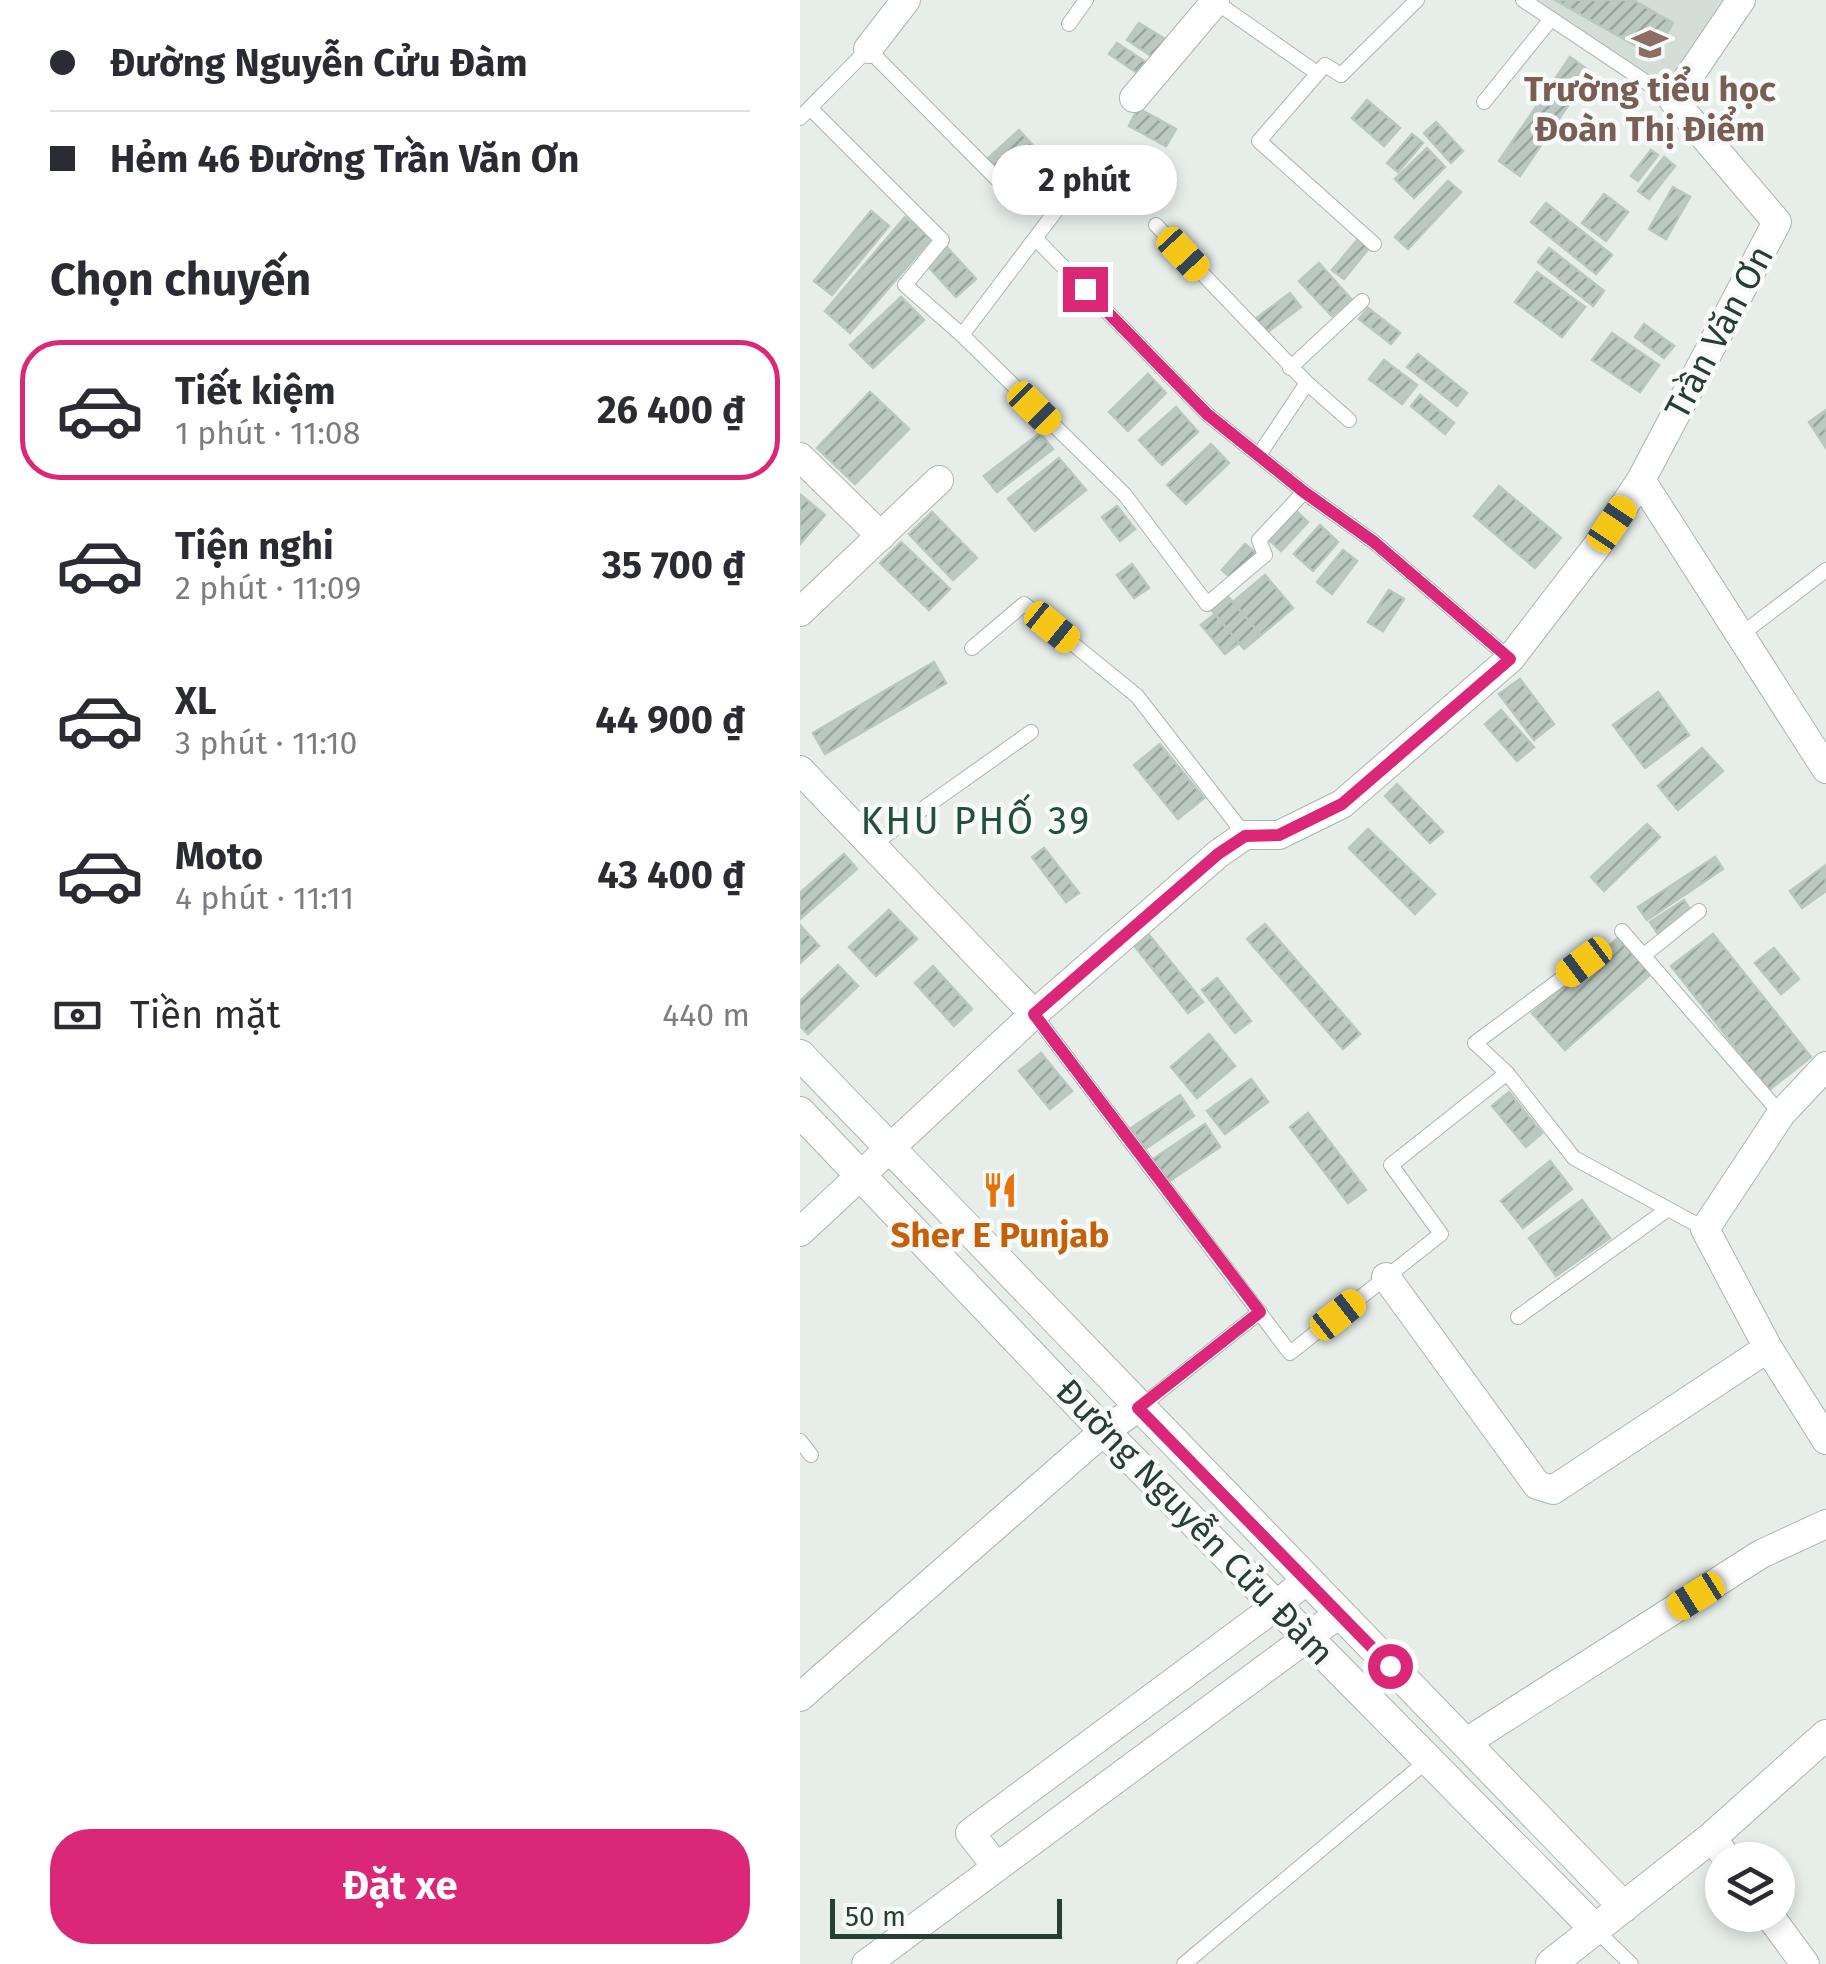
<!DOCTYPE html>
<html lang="vi">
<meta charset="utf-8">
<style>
body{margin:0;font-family:"Fira Sans",sans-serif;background:#f7f7f7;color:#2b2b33;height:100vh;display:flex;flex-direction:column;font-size:38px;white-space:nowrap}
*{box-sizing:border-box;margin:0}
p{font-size:32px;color:#7c7c81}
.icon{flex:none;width:55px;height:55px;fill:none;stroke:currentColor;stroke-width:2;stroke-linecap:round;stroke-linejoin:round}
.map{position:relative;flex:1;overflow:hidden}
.panel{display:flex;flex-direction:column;background:#fff;width:800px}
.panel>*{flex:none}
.banner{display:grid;align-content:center;height:220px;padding:0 50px;background:#fff}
.fabs{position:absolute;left:905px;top:1842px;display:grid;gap:20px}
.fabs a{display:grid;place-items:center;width:90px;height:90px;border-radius:50%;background:#fff;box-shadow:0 5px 15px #0003;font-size:50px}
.scale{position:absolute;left:30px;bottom:25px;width:232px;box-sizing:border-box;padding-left:10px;border:5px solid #273e34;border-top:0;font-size:28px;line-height:35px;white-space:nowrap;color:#273e34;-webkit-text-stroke:8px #f7faf8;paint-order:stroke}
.end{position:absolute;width:45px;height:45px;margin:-22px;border:12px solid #db2777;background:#fff;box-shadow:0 0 0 5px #fff}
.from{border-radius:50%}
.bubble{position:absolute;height:70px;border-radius:35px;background:#fff;box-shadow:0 5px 15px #0003;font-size:32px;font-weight:700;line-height:70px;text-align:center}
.car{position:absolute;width:30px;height:60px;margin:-30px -15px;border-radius:12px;box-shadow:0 0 8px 2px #0007;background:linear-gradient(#f5c518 24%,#345 0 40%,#f5c518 0 76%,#345 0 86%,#f5c518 0)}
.banner b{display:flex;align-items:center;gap:35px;height:95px;font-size:38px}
.banner b+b{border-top:2px solid #e1e1e2}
.banner i{width:25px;height:25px;background:#2b2b33}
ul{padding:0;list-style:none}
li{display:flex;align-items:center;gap:30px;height:140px;margin:0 20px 15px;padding:0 30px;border:5px solid transparent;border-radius:40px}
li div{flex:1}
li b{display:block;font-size:38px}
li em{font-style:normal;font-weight:700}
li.current{border-color:#db2777}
li>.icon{width:90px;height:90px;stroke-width:1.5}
h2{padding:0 50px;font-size:45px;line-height:120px}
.pay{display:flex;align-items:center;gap:25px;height:110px;padding:0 50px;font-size:38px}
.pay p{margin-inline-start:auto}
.primary-button{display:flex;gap:20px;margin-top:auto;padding:20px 50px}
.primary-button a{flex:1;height:115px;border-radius:40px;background:#db2777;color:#fff;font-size:40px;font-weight:700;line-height:115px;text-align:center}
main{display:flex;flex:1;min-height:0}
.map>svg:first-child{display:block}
.built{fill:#d5ddd8}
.building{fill:url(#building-hatch);stroke:#bac7bf;stroke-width:2.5}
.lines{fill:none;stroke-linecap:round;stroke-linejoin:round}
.service-casing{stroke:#aab6b0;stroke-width:16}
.minor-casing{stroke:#aab6b0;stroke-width:30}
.tertiary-casing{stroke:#aab6b0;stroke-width:32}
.service{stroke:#fff;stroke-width:14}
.minor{stroke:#fff;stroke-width:28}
.tertiary{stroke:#fff;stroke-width:30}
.route{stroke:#db2777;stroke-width:12}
.labels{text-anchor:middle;stroke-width:9;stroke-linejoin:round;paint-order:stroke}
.education-label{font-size:35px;font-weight:bold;fill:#785e54;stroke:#f7faf8}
.street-label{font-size:35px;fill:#273e34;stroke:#f7faf8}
.food-label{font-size:35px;font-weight:bold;fill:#c56008;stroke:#f7faf8}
.neighbourhood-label{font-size:38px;letter-spacing:2.5px;fill:#254e3e;stroke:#f7faf8}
</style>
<main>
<section class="panel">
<div class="banner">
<b><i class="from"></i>Đường Nguyễn Cửu Đàm</b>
<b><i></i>Hẻm 46 Đường Trần Văn Ơn</b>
</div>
<h2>Chọn chuyến</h2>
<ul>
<li class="current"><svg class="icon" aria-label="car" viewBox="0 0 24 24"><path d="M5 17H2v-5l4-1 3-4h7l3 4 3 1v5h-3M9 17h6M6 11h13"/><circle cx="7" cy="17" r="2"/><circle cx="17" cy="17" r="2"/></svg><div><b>Tiết kiệm</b><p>1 phút · 11:08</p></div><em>26 400 ₫</em></li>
<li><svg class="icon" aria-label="car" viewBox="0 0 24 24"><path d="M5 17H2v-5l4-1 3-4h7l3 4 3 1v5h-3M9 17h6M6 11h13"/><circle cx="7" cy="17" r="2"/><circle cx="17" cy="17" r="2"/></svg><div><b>Tiện nghi</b><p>2 phút · 11:09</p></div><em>35 700 ₫</em></li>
<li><svg class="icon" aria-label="car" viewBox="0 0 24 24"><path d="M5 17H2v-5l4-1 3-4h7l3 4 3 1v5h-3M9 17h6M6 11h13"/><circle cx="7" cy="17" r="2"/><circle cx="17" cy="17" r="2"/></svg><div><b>XL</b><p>3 phút · 11:10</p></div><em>44 900 ₫</em></li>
<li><svg class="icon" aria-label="car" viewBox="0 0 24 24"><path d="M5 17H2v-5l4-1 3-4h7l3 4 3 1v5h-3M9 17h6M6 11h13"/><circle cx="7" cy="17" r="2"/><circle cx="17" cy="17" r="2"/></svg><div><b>Moto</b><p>4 phút · 11:11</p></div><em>43 400 ₫</em></li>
</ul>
<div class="pay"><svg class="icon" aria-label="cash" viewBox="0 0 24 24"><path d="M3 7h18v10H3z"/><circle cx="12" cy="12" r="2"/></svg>Tiền mặt<p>440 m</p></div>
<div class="primary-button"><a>Đặt xe</a></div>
</section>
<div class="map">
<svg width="1026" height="1964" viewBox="0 0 1026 1964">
<defs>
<pattern id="building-hatch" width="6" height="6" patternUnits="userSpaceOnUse" patternTransform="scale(2.5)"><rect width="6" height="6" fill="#bcc8c2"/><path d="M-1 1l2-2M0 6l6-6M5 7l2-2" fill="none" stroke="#99a49e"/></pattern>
</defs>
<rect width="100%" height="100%" fill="#e7eeea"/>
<path class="built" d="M 736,0 L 931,0 L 868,89 Z"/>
<path class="building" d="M 755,0 L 833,0 L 873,23 L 854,56 Z
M 339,23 L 368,41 L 356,59 L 327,40 Z
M 317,43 L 350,65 L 342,76 L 309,54 Z
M 770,57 L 791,72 L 720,176 L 699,161 Z
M 567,100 L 600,128 L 584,146 L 552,118 Z
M 338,108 L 376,129 L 366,146 L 329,126 Z
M 636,122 L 663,151 L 651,163 L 624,133 Z
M 219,130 L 237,150 L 203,180 L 185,161 Z
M 612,134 L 623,143 L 598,172 L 587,163 Z
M 627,148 L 645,167 L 614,198 L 595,179 Z
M 851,150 L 858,155 L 838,181 L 831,176 Z
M 864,157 L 875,166 L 849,199 L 838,191 Z
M 648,181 L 661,192 L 608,249 L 595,237 Z
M 873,187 L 890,197 L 866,239 L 849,229 Z
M 804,194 L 828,212 L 806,241 L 782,223 Z
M 746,203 L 812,255 L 796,274 L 731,222 Z
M 71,211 L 89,226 L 32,295 L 14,281 Z
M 105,217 L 131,239 L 50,333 L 25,311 Z
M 558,239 L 569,248 L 544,279 L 532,270 Z
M 144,244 L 176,279 L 156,297 L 124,262 Z
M 749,248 L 804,291 L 793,306 L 738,262 Z
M 519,263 L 551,299 L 532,316 L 499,281 Z
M 737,272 L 785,307 L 762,337 L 715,302 Z
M 490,293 L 501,307 L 465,334 L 454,320 Z
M 101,297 L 124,320 L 73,368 L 50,345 Z
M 568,308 L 600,333 L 591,344 L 559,319 Z
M 844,324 L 874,346 L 864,358 L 835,337 Z
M 812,333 L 859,365 L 840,392 L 792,360 Z
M 618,354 L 667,393 L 657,406 L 607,367 Z
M 584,360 L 617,385 L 602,404 L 569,379 Z
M 348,374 L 366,393 L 328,431 L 309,412 Z
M 70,392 L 109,429 L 55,484 L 17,448 Z
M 620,395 L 654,423 L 645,434 L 611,406 Z
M 376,407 L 398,432 L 362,465 L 339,440 Z
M 1026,410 L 1026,448 L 1009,422 Z
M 240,433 L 253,449 L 197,492 L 184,476 Z
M 411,444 L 429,463 L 386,504 L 367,485 Z
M 259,458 L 286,490 L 235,531 L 208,499 Z
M 699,486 L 761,538 L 735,568 L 674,516 Z
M 1,495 L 25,515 L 0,544 L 0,497 Z
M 317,506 L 335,529 L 320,541 L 302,517 Z
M 495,510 L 508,522 L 481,551 L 468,539 Z
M 132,512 L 177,558 L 153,580 L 109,534 Z
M 520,525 L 538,542 L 513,571 L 494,554 Z
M 101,542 L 150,589 L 129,610 L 80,563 Z
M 445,544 L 456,553 L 433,580 L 422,570 Z
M 543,550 L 557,561 L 532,594 L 517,582 Z
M 332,564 L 349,588 L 334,598 L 317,575 Z
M 465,575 L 493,608 L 461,635 L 433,602 Z
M 589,590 L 604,599 L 583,631 L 568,622 Z
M 425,593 L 461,635 L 444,649 L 409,607 Z
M 415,614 L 439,643 L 425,654 L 401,625 Z
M 134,662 L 146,683 L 25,754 L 13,733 Z
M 720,679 L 754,724 L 734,740 L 699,694 Z
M 858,692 L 889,735 L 845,768 L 813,725 Z
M 701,710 L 734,747 L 717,761 L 685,724 Z
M 360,744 L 404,798 L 378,819 L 334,765 Z
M 902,748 L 923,771 L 878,810 L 858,786 Z
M 597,784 L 643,832 L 630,843 L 585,796 Z
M 847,824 L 860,837 L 804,891 L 791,877 Z
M 568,829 L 635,894 L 615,914 L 549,848 Z
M 244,848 L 279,893 L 266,902 L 232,857 Z
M 44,854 L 57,869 L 0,919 L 0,893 Z
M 915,857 L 923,869 L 847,920 L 838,907 Z
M 1026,865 L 1026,891 L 1002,908 L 990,891 Z
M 884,900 L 894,916 L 860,937 L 850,922 Z
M 89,910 L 117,939 L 76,976 L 49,947 Z
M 465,924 L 560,1034 L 543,1049 L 447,939 Z
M 0,925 L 19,946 L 0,963 Z
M 346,931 L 403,1002 L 388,1013 L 332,943 Z
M 913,934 L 1011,1057 L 969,1090 L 871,966 Z
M 818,938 L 851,974 L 765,1050 L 732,1013 Z
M 974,948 L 999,979 L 981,994 L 955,963 Z
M 38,965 L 58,986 L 8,1034 L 0,1026 L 0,1001 Z
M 133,966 L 172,1009 L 154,1026 L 115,983 Z
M 417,978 L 451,1021 L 435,1033 L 402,990 Z
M 409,1034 L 435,1066 L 397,1098 L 371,1067 Z
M 241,1053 L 272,1091 L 250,1109 L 219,1071 Z
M 451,1079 L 468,1102 L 425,1134 L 407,1111 Z
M 709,1092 L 742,1133 L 726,1147 L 692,1106 Z
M 380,1095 L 394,1116 L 345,1149 L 331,1128 Z
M 508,1113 L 566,1190 L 548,1203 L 490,1127 Z
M 405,1124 L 420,1147 L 368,1182 L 353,1159 Z
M 750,1161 L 772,1189 L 723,1228 L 701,1201 Z
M 782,1200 L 810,1238 L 756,1276 L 729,1238 Z"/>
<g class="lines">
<defs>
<path id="service" d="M 413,0 L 517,73
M 723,0 L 873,100
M 269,24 L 286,0
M 684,102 L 751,19
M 10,108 L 142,240 L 105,285 L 162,335 L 325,495 L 407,604 L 465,555 L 459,540 L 504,492
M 0,118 L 68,49 L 207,189
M 356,225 L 507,383 L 459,455
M 236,239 L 407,414 L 504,492 L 574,542 L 710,659
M 574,244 L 459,141 L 525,65 L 541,75 L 617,0
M 162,335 L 258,208
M 490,368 L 562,301
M 507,383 L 549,420
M 939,636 L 1026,570
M 172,648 L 224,604 L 337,696 L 445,835
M 72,845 L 231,732
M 822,931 L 981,1114
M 844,955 L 899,911
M 784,962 L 675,1043 L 707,1073 L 774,1158 L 905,1229
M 234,1014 L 490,1353 L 641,1234 L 591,1165 L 707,1073
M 718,1317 L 868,1209
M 339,1408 L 460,1312
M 0,1441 L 11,1455
M 796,1930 L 831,1964
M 384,1964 L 628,1760"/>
<path id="minor" d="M 68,49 L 106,0
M 334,98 L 415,2
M 0,457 L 81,536
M 841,480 L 1026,769
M 0,612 L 139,480
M 0,770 L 234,1014
M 1026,1066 L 981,1114 L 905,1229 L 968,1348 L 1026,1440
M 0,1232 L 234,1014 L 418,854 L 445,835 L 479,835 L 542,804 L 710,659 L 797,546 L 841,480 L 977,222 L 873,100 L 941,0
M 586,1277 L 737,1485 L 753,1490 L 968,1348
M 0,1697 L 304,1431 L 338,1408
M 665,1743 L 961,1554 L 1026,1524
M 912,1837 L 928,1860
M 197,1867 L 170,1833 L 476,1606 L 506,1580
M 969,1915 L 1005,1964
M 66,1964 L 539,1614"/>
<path id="tertiary" d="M 0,1055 L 824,1907
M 0,1112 L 304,1431 L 795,1929
M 751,1964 L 912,1837 L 1026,1735"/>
</defs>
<use href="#service" class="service-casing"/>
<use href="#minor" class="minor-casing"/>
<use href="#tertiary" class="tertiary-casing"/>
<use href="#service" class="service"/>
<use href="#minor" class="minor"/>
<use href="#tertiary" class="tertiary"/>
</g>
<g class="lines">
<path class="route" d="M 285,289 L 407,414 L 504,492 L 574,542 L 710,659 L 542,804 L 479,835 L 445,836 L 418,854 L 234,1014 L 460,1312 L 338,1408 L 590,1666"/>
</g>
<defs>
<symbol id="school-bare" viewBox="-9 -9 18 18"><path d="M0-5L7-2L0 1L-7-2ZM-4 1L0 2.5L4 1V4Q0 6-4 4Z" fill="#8d6e63" stroke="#f7faf8" stroke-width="2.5" paint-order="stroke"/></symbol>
<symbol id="restaurant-bare" viewBox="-9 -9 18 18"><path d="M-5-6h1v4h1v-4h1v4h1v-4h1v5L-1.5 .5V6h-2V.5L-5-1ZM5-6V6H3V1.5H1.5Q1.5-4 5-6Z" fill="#e8710a" stroke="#f7faf8" stroke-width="2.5" paint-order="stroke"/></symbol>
</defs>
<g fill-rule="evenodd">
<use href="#school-bare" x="825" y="19" width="50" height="50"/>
<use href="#restaurant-bare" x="175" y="1165" width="50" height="50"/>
</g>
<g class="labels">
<g class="education-label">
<text x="850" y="101">Trường tiểu học<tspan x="850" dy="40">Đoàn Thị Điểm</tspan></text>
</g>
<g class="street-label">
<text transform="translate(919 332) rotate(-62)" y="12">Trần Văn Ơn</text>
<text transform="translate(395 1522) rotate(46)" y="12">Đường Nguyễn Cửu Đàm</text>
</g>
<g class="food-label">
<text x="200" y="1247">Sher E Punjab</text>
</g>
<g class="neighbourhood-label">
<text x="176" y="834">KHU PHỐ 39</text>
</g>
</g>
</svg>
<div class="fabs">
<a><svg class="icon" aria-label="layers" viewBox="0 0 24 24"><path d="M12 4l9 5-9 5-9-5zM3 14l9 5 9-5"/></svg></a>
</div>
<div class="scale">50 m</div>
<i class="end from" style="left:590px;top:1666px"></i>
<i class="end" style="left:285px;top:289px"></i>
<div class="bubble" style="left:192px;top:145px;width:185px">2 phút</div>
<i class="car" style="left:383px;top:254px;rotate:137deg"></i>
<i class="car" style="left:234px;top:408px;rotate:135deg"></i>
<i class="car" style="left:812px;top:524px;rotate:34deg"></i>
<i class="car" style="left:252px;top:627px;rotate:129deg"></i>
<i class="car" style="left:784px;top:962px;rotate:233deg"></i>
<i class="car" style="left:538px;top:1315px;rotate:52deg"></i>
<i class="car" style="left:896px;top:1596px;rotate:238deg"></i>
</div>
</main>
